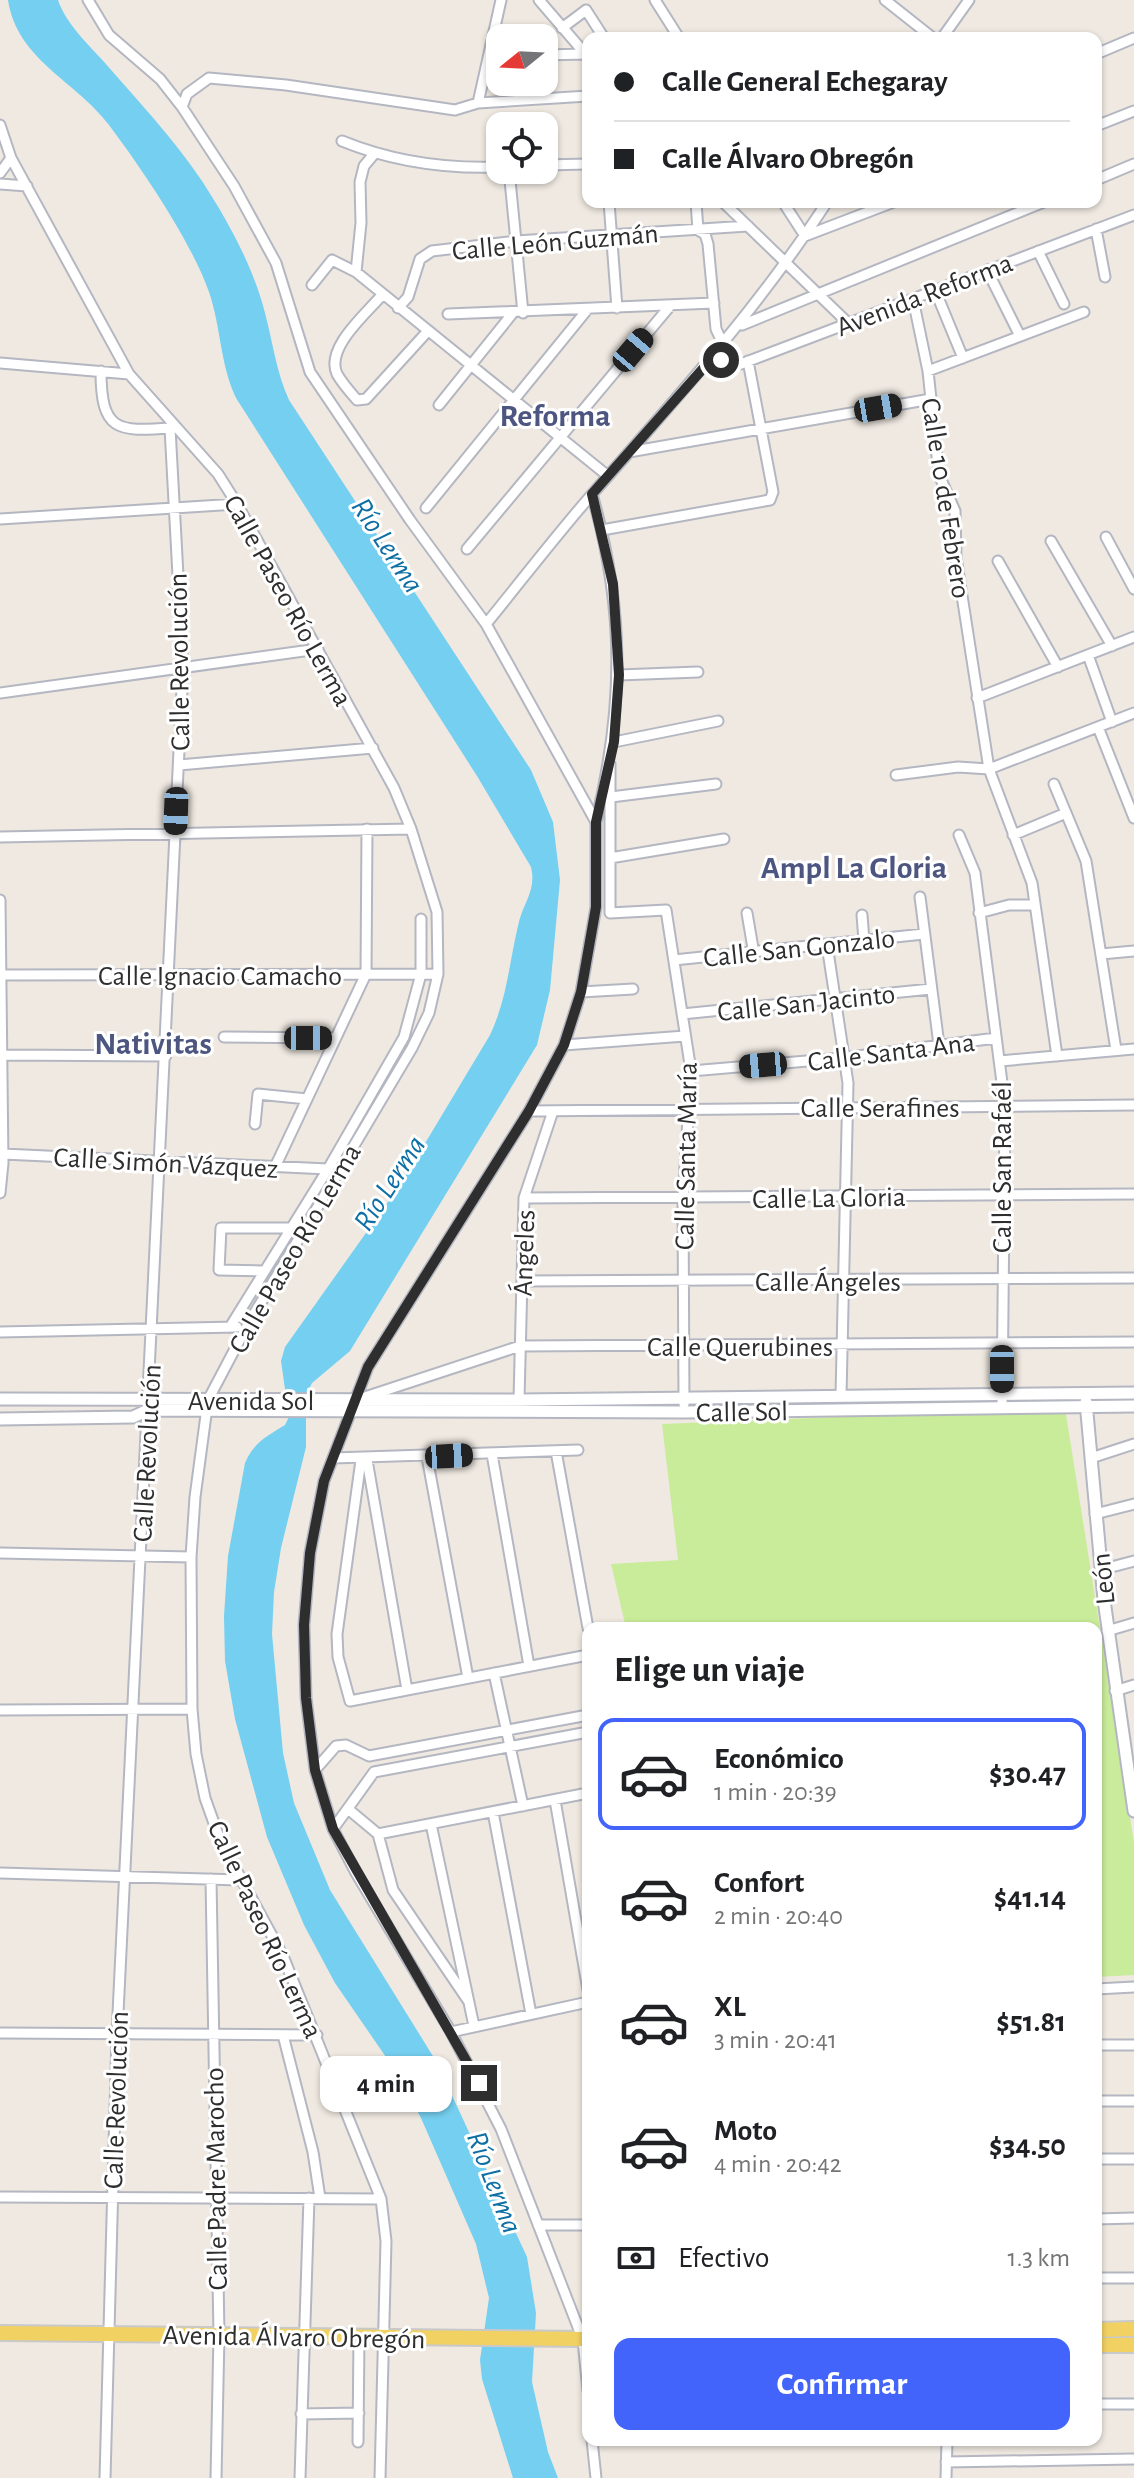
<!DOCTYPE html>
<html lang="es">
<meta charset="utf-8">
<style>
body{margin:0;font-family:"Alegreya Sans",sans-serif;background:#f2f2f2;color:#202124;height:100vh;display:flex;flex-direction:column;font-size:30px;white-space:nowrap}
*{box-sizing:border-box;margin:0}
p{font-size:26px;color:#757577}
.icon{flex:none;width:44px;height:44px;fill:none;stroke:currentColor;stroke-width:2;stroke-linecap:round;stroke-linejoin:round}
.map{position:relative;flex:1;overflow:hidden}
.details{position:absolute;left:582px;top:1622px;width:520px;height:824px;display:flex;flex-direction:column;background:#fff;border-radius:16px;box-shadow:0 2px 6px #0004}
.details>*{flex:none}
.top-card{position:absolute;left:582px;top:32px;width:520px;height:176px;border-radius:16px;box-shadow:0 2px 6px #0004;display:grid;align-content:center;height:176px;padding:0 32px;background:#fff}
.needle{width:52px;rotate:252deg}
.tools{position:absolute;left:486px;top:24px;display:grid;gap:16px}
.tools a{display:grid;place-items:center;width:72px;height:72px;border-radius:16px;background:#fff;box-shadow:0 2px 6px #0004;font-size:40px}
.end{position:absolute;width:36px;height:36px;margin:-18px;border:10px solid #2e2e2e;background:#fff;box-shadow:0 0 0 4px #fff}
.from{border-radius:50%}
.bubble{position:absolute;height:56px;border-radius:16px;background:#fff;box-shadow:0 2px 6px #0004;font-size:26px;font-weight:700;line-height:56px;text-align:center}
.car{position:absolute;width:24px;height:48px;margin:-24px -12px;border-radius:10px;box-shadow:0 0 6px 2px #0007;background:linear-gradient(#222 24%,#8ab4d8 0 40%,#222 0 76%,#8ab4d8 0 86%,#222 0)}
.top-card b{display:flex;align-items:center;gap:28px;height:76px;font-size:30px}
.top-card b+b{border-top:2px solid #e0e0e0}
.top-card i{width:20px;height:20px;background:#202124}
ul{padding:0;list-style:none}
li{display:flex;align-items:center;gap:24px;height:112px;margin:0 16px 12px;padding:0 16px;border:4px solid transparent;border-radius:16px}
li div{flex:1}
li b{display:block;font-size:30px}
li em{font-style:normal;font-weight:700}
li.on{border-color:#4264fb}
li>.icon{width:72px;height:72px;stroke-width:1.5}
h2{padding:0 32px;font-size:36px;line-height:96px}
.pay{display:flex;align-items:center;gap:20px;height:88px;padding:0 32px;font-size:30px}
.pay p{margin-inline-start:auto}
.cta{display:flex;gap:16px;margin-top:auto;padding:16px 32px}
.cta a{flex:1;height:92px;border-radius:16px;background:#4264fb;color:#fff;font-size:32px;font-weight:700;line-height:92px;text-align:center}
.map>svg:first-child{display:block}
.pitch{fill:#c9ec9a}
.water{fill:#75cff0}
.lines{fill:none;stroke-linecap:round;stroke-linejoin:round}
.minor-casing{stroke:#b4b7c1;stroke-width:13}
.tertiary-casing{stroke:#b4b7c1;stroke-width:15}
.primary-casing{stroke:#c9c9c9;stroke-width:18}
.minor{stroke:#fff;stroke-width:9}
.tertiary{stroke:#fff;stroke-width:11}
.primary{stroke:#f2d163;stroke-width:14}
.route{stroke:#2e2e2e;stroke-width:10}
.labels{text-anchor:middle;stroke-width:6;stroke-linejoin:round;paint-order:stroke}
.street-label{font-size:28px;fill:#2e2e2e;stroke:#fff}
.water-label{font-size:30px;font-style:italic;fill:#0d6fa3;stroke:#fff}
.quarter-label{font-size:32px;font-weight:bold;fill:#4d5680;stroke:#fff}
</style>
<div class="map">
<svg width="1134" height="2478" viewBox="0 0 1134 2478">
<rect width="100%" height="100%" fill="#efe9e1"/>
<path class="pitch" d="M 1065,1408 L 1134,1843 L 1134,1975 L 1096,1977 L 1096,1628 L 626,1628 L 611,1564 L 678,1560 L 662,1424 Z"/>
<path class="water" d="M 8,0 L 58,0 C 66,24 89,45 105,63 C 138,101 174,139 202,181 C 228,221 253,266 265,313 C 273,343 276,371 289,400 L 531,770 L 553,822 L 560,880 L 550,990 L 537,1045 L 350,1351 L 312,1383 L 306,1395 L 306,1447 L 281,1548 L 274,1592 L 272,1634 L 283,1753 L 294,1803 L 330,1890 L 436,2061 L 527,2257 L 536,2313 L 532,2382 L 548,2452 L 558,2478 L 513,2478 L 482,2379 L 480,2360 L 489,2298 L 476,2244 L 421,2118 L 399,2076 L 335,1983 L 304,1925 L 267,1837 L 235,1719 L 225,1661 L 224,1616 L 228,1556 L 245,1463 C 255,1441 266,1437 285,1425 L 289,1417 L 281,1361 L 285,1347 L 400,1185 L 490,1035 C 507,999 509,964 518,926 C 522,904 537,891 531,867 L 477,776 L 236,398 C 220,364 221,327 209,292 C 191,241 142,169 109,125 C 76,81 17,60 8,0 Z"/>
<g class="lines">
<defs>
<path id="minor" d="M 88,0 L 109,35 L 160,79 L 182,107 L 234,186 L 276,263 L 310,372 L 410,520 L 486,624 L 596,822 L 596,907 L 581,992 L 564,1045 L 529,1111 L 368,1367 L 324,1481 L 310,1553 L 304,1625 L 306,1698 L 315,1770 L 333,1829 L 356,1873 L 451,2032 L 501,2129 L 583,2340 L 588,2391
M 539,0 L 588,57
M 655,0 L 679,38
M 885,0 L 933,38
M 562,28 L 586,10 L 604,38
M 942,38 L 969,0
M 1096,54 L 1134,38
M 544,55 L 585,54
M 478,103 L 501,0
M 182,107 L 187,94 L 209,78 L 286,85 L 455,110 L 478,103 L 588,96
M 0,125 L 11,158 L 129,374 L 218,474 L 237,504 L 394,788 L 411,829 L 437,912 L 438,974 L 429,1013 L 412,1048 L 247,1326 L 208,1400 L 195,1497 L 191,1557 L 192,1709 L 196,1754 L 205,1798 L 220,1840 L 283,1956 L 381,2199 L 386,2241 L 380,2478
M 1096,126 L 1134,111
M 342,141 C 391,161 447,169 500,167
M 544,165 L 588,164
M 509,170 L 523,313
M 0,173 L 11,158
M 1096,180 L 1134,164
M 0,184 L 27,186
M 609,202 L 617,308
M 696,202 L 698,230 L 705,234 L 708,244 L 716,329 L 724,346
M 723,202 L 848,323
M 783,202 L 805,236 L 894,202
M 1096,229 L 1105,277
M 1038,251 L 1064,304
M 987,270 L 1020,336
M 356,272 L 361,223 L 360,182 L 364,166 L 374,154
M 312,285 L 332,260 L 356,272 L 608,476
M 935,290 L 963,358
M 382,295 C 366,314 325,348 337,374 C 342,383 350,392 357,400 L 366,399 L 427,332
M 913,299 L 928,371 L 939,475 L 955,511 L 956,557 L 989,769 L 1032,883 L 1057,1056
M 398,308 L 408,297 L 420,259 L 432,251 L 516,241 L 748,226
M 448,314 L 714,303
M 742,325 L 1044,202
M 715,355 L 727,363 L 741,364 L 1134,215
M 0,363 L 129,374
M 101,371 C 101,431 117,432 170,428 L 173,425
M 928,371 L 1084,312
M 439,405 L 512,314
M 629,452 L 931,399
M 592,494 C 625,610 624,706 596,822
M 426,508 L 587,310
M 0,519 L 237,504
M 602,530 L 770,500 L 773,492 L 748,361
M 1106,537 L 1134,589
M 1051,541 L 1112,646
M 467,549 L 670,306
M 998,561 L 1058,667
M 486,624 C 522,580 557,534 594,492 C 677,398 759,307 827,202
M 1088,655 L 1112,722
M 619,675 L 698,672
M 0,693 L 318,649
M 977,698 L 1134,637
M 1098,727 L 1134,818
M 614,742 L 718,721
M 610,764 L 610,913 L 666,910 L 691,1071 L 683,1199 L 684,1404
M 179,765 L 373,748
M 896,775 L 958,767 L 989,769 L 1134,713
M 1054,784 L 1086,861 L 1116,1050
M 611,797 L 716,784
M 959,835 L 975,873 L 1005,1106 L 1002,1407
M 1013,835 L 1066,813
M 0,837 L 411,829
M 610,858 L 724,839
M 920,897 L 939,1045
M 0,900 L 3,1163 L 0,1193
M 747,913 L 754,954
M 979,913 L 1009,905 L 1035,905
M 862,915 L 864,941
M 827,945 L 848,1083 L 841,1396
M 1101,954 L 1134,951
M 674,960 L 924,934
M 0,975 L 438,974
M 581,992 L 633,989
M 682,1014 L 931,989
M 224,1037 L 336,1038
M 564,1045 L 685,1036
M 3,1055 L 166,1056
M 1000,1061 L 1134,1049
M 691,1071 L 842,1058 L 996,1038
M 529,1111 L 1134,1105
M 255,1124 L 258,1094 L 307,1099
M 3,1154 L 328,1169
M 275,1167 L 366,974 L 367,829
M 524,1198 L 1134,1194
M 263,1271 L 219,1270 L 221,1228 L 290,1228
M 522,1281 L 1134,1278
M 230,1327 L 328,1169 L 404,1037 L 421,974 L 421,919
M 0,1332 L 237,1327
M 362,1398 L 520,1346 L 1134,1342
M 519,1400 L 524,1198 L 553,1111
M 556,1451 L 588,1628
M 492,1454 L 529,1666
M 427,1457 L 468,1678
M 333,1458 L 578,1450
M 1091,1458 L 1134,1444
M 361,1460 L 337,1634 L 338,1657 L 350,1701 L 588,1655
M 367,1460 L 407,1690
M 1095,1514 L 1134,1504
M 0,1553 L 191,1557
M 1100,1570 L 1134,1561
M 1107,1631 L 1134,1623
M 494,1673 L 523,1806
M 1115,1691 L 1134,1685
M 0,1710 L 192,1709
M 315,1770 L 336,1746 L 346,1745 L 369,1756 L 588,1715
M 555,1800 L 588,1990
M 348,1809 L 378,1834 L 393,1890 L 469,2002
M 493,1812 L 531,2014
M 431,1824 L 474,2026
M 333,1829 L 374,1772 L 588,1732
M 378,1834 L 588,1793
M 0,1873 L 240,1880
M 211,1879 L 219,2335 L 216,2478
M 1096,1989 L 1134,1987
M 451,2032 L 588,2002
M 0,2033 L 317,2035
M 283,2035 L 313,2152 L 320,2198
M 1096,2045 L 1134,2045
M 1096,2101 L 1134,2101
M 1096,2159 L 1134,2159
M 0,2197 L 381,2199
M 1096,2219 L 1134,2218
M 538,2225 L 588,2225
M 1096,2278 L 1134,2278
M 1096,2404 L 1134,2404
M 301,2414 L 359,2413
M 592,2440 L 596,2478
M 358,2442 L 359,2336
M 946,2462 L 1134,2459
M 105,2478 L 117,2034 L 183,668 L 170,428
M 300,2478 L 309,2198
M 946,2478 L 947,2440"/>
<path id="tertiary" d="M 0,1399 L 519,1400 L 1134,1393
M 1086,1402 L 1104,1600 L 1134,1811
M 0,1419 L 133,1417 L 148,1410 L 684,1412 L 1134,1406"/>
<path id="primary" d="M 1096,2330 L 1134,2329
M 0,2333 L 588,2339
M 1096,2345 L 1134,2345"/>
</defs>
<use href="#minor" class="minor-casing"/>
<use href="#tertiary" class="tertiary-casing"/>
<use href="#primary" class="primary-casing"/>
<use href="#minor" class="minor"/>
<use href="#tertiary" class="tertiary"/>
<use href="#primary" class="primary"/>
</g>
<g class="lines">
<path class="route" d="M 479,2083 L 333,1829 L 315,1770 L 306,1698 L 304,1625 L 310,1553 L 324,1481 L 368,1367 L 529,1111 L 564,1045 L 581,992 L 596,907 L 596,822 L 614,742 L 619,675 L 613,584 L 592,494 L 715,355 L 721,360"/>
</g>
<g class="labels">
<g class="street-label">
<text transform="translate(555 241) rotate(-5)" y="10">Calle León Guzmán</text>
<text transform="translate(924 294) rotate(-21)" y="10">Avenida Reforma</text>
<text transform="translate(947 498) rotate(81)" y="10">Calle 10 de Febrero</text>
<text transform="translate(289 600) rotate(61)" y="10">Calle Paseo Río Lerma</text>
<text transform="translate(178 662) rotate(-91)" y="10">Calle Revolución</text>
<text transform="translate(799 947) rotate(-6)" y="10">Calle San Gonzalo</text>
<text x="220" y="985">Calle Ignacio Camacho</text>
<text transform="translate(806 1002) rotate(-6)" y="10">Calle San Jacinto</text>
<text transform="translate(891 1051) rotate(-7)" y="10">Calle Santa Ana</text>
<text x="880" y="1117">Calle Serafines</text>
<text transform="translate(685 1156) rotate(-89)" y="10">Calle Santa María</text>
<text transform="translate(166 1162) rotate(3)" y="10">Calle Simón Vázquez</text>
<text transform="translate(1001 1167) rotate(-90)" y="10">Calle San Rafaél</text>
<text transform="translate(829 1197) rotate(-1)" y="10">Calle La Gloria</text>
<text transform="translate(294 1248) rotate(-60)" y="10">Calle Paseo Río Lerma</text>
<text transform="translate(523 1253) rotate(-88)" y="10">Ángeles</text>
<text x="828" y="1291">Calle Ángeles</text>
<text x="740" y="1356">Calle Querubines</text>
<text x="251" y="1410">Avenida Sol</text>
<text transform="translate(742 1411) rotate(-1)" y="10">Calle Sol</text>
<text transform="translate(146 1453) rotate(-87)" y="10">Calle Revolución</text>
<text transform="translate(1102 1579) rotate(-96)" y="10">León</text>
<text transform="translate(266 1929) rotate(65)" y="10">Calle Paseo Río Lerma</text>
<text transform="translate(115 2100) rotate(-88)" y="10">Calle Revolución</text>
<text transform="translate(215 2179) rotate(-91)" y="10">Calle Padre Marocho</text>
<text transform="translate(294 2336) rotate(1)" y="10">Avenida Álvaro Obregón</text>
</g>
<g class="water-label">
<text transform="translate(388 545) rotate(57)" y="10">Río Lerma</text>
<text transform="translate(389 1183) rotate(-57)" y="10">Río Lerma</text>
<text transform="translate(495 2182) rotate(69)" y="10">Río Lerma</text>
</g>
<g class="quarter-label">
<text x="555" y="426">Reforma</text>
<text x="854" y="878">Ampl La Gloria</text>
<text x="153" y="1054">Nativitas</text>
</g>
</g>
</svg>
<div class="tools">
<a><svg class="needle" viewBox="-14 -14 28 28"><path d="M0-13l5 13h-10z" fill="#e53935"/><path d="M0 13l5-13h-10z" fill="#757577"/></svg></a>
<a><svg class="icon" aria-label="locate" viewBox="0 0 24 24"><circle cx="12" cy="12" r="6"/><path d="M12 2v4M12 18v4M2 12h4M18 12h4"/></svg></a>
</div>
<i class="end from" style="left:721px;top:360px"></i>
<i class="end" style="left:479px;top:2083px"></i>
<div class="bubble" style="left:320px;top:2056px;width:132px">4 min</div>
<i class="car" style="left:633px;top:350px;rotate:40deg"></i>
<i class="car" style="left:878px;top:408px;rotate:80deg"></i>
<i class="car" style="left:176px;top:811px;rotate:182deg"></i>
<i class="car" style="left:308px;top:1038px;rotate:90deg"></i>
<i class="car" style="left:763px;top:1065px;rotate:265deg"></i>
<i class="car" style="left:1002px;top:1369px;rotate:180deg"></i>
<i class="car" style="left:449px;top:1456px;rotate:87deg"></i>
<div class="top-card">
<b><i class="from"></i>Calle General Echegaray</b>
<b><i></i>Calle Álvaro Obregón</b>
</div>
<section class="details">
<h2>Elige un viaje</h2>
<ul>
<li class="on"><svg class="icon" aria-label="car" viewBox="0 0 24 24"><path d="M5 17H2v-5l4-1 3-4h7l3 4 3 1v5h-3M9 17h6M6 11h13"/><circle cx="7" cy="17" r="2"/><circle cx="17" cy="17" r="2"/></svg><div><b>Económico</b><p>1 min · 20:39</p></div><em>$30.47</em></li>
<li><svg class="icon" aria-label="car" viewBox="0 0 24 24"><path d="M5 17H2v-5l4-1 3-4h7l3 4 3 1v5h-3M9 17h6M6 11h13"/><circle cx="7" cy="17" r="2"/><circle cx="17" cy="17" r="2"/></svg><div><b>Confort</b><p>2 min · 20:40</p></div><em>$41.14</em></li>
<li><svg class="icon" aria-label="car" viewBox="0 0 24 24"><path d="M5 17H2v-5l4-1 3-4h7l3 4 3 1v5h-3M9 17h6M6 11h13"/><circle cx="7" cy="17" r="2"/><circle cx="17" cy="17" r="2"/></svg><div><b>XL</b><p>3 min · 20:41</p></div><em>$51.81</em></li>
<li><svg class="icon" aria-label="car" viewBox="0 0 24 24"><path d="M5 17H2v-5l4-1 3-4h7l3 4 3 1v5h-3M9 17h6M6 11h13"/><circle cx="7" cy="17" r="2"/><circle cx="17" cy="17" r="2"/></svg><div><b>Moto</b><p>4 min · 20:42</p></div><em>$34.50</em></li>
</ul>
<div class="pay"><svg class="icon" aria-label="cash" viewBox="0 0 24 24"><path d="M3 7h18v10H3z"/><circle cx="12" cy="12" r="2"/></svg>Efectivo<p>1.3 km</p></div>
<div class="cta"><a>Confirmar</a></div>
</section>
</div>
